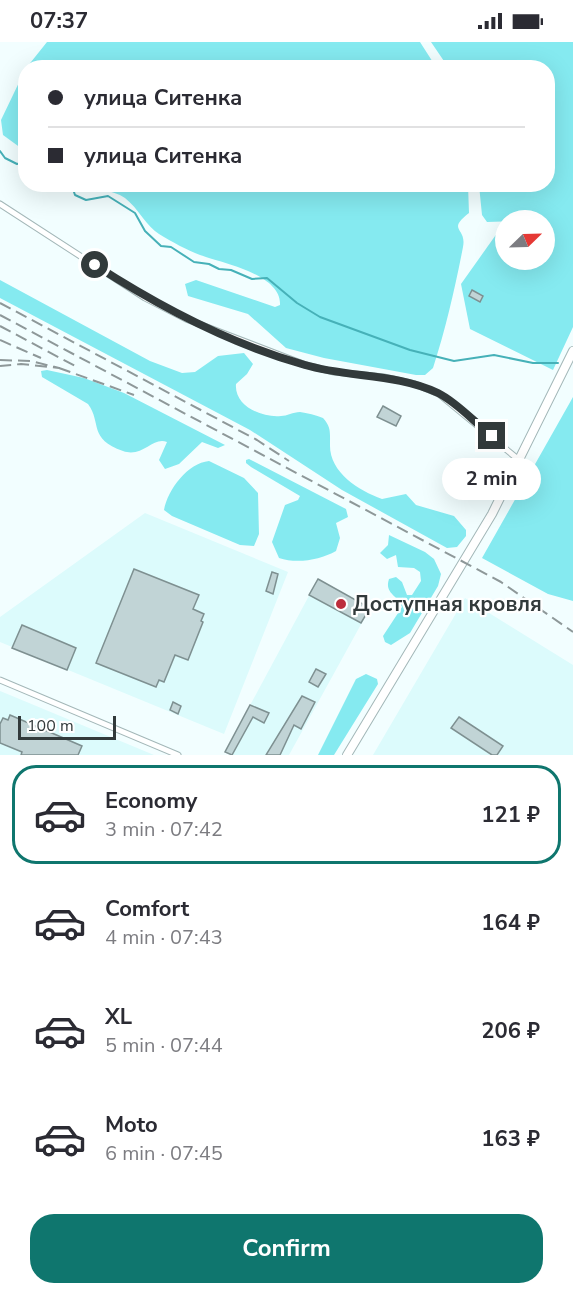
<!DOCTYPE html>
<meta charset="utf-8">
<style>
body{margin:0;font-family:"Nunito Sans",sans-serif;background:#f2f2f3;color:#2b2b33;height:100vh;display:flex;flex-direction:column;font-size:22px;white-space:nowrap}
*{box-sizing:border-box;margin:0}
p{font-size:20px;color:#7c7c81}
.icon{flex:none;width:33px;height:33px;fill:none;stroke:currentColor;stroke-width:2;stroke-linecap:round;stroke-linejoin:round}
.map{position:relative;height:713px;overflow:hidden}
.details{display:flex;flex-direction:column;background:#fff;flex:1}
.details>*{flex:none}
.top-card{position:absolute;left:18px;top:18px;width:537px;height:132px;border-radius:24px;box-shadow:0 6px 24px #0002;display:grid;align-content:center;height:132px;padding:0 30px;background:#fff}
.needle{width:39px;rotate:67deg}
.buttons{position:absolute;left:495px;top:168px;display:grid;gap:12px}
.buttons a{display:grid;place-items:center;width:60px;height:60px;border-radius:50%;background:#fff;box-shadow:0 6px 24px #0002;font-size:30px}
.scale{position:absolute;left:18px;bottom:15px;width:98px;box-sizing:border-box;padding-left:6px;border:3px solid #323a3b;border-top:0;font-size:16px;line-height:21px;white-space:nowrap;color:#323a3b;-webkit-text-stroke:4px #fff;paint-order:stroke}
.end{position:absolute;width:27px;height:27px;margin:-14px;border:8px solid #323a3b;background:#fff;box-shadow:0 0 0 3px #fff}
.from{border-radius:50%}
.bubble{position:absolute;height:42px;border-radius:21px;background:#fff;box-shadow:0 6px 24px #0002;font-size:20px;font-weight:700;line-height:42px;text-align:center}
.top-card b{display:flex;align-items:center;gap:21px;height:57px;font-size:22px}
.top-card b+b{border-top:2px solid #e1e1e2}
.top-card i{width:15px;height:15px;background:#2b2b33}
ul{padding:10px 0 0;list-style:none}
li{display:flex;align-items:center;gap:18px;height:99px;margin:0 12px 9px;padding:0 18px;border:3px solid transparent;border-radius:24px}
li div{flex:1}
li b{display:block;font-size:22px}
li em{font-style:normal;font-weight:700}
li.current{border-color:#0f766e}
li>.icon{width:54px;height:54px;stroke-width:1.5}
.action{display:flex;gap:12px;margin-top:auto;padding:12px 30px}
.action a{flex:1;height:69px;border-radius:24px;background:#0f766e;color:#fff;font-size:24px;font-weight:700;line-height:69px;text-align:center}
.status{display:flex;justify-content:space-between;align-items:center;height:42px;padding:0 30px;background:#fff;direction:ltr}
.status svg{height:16px;fill:currentColor}
.map>svg:first-child{display:block}
.built{fill:#dcfbfc}
.green{fill:#85eaf0}
.lines{fill:none;stroke-linecap:round;stroke-linejoin:round}
.stream{stroke:#46b1b8;stroke-width:2}
.building{fill:#c1d4d6;stroke:#7e9091;stroke-width:1.5}
.street-casing{stroke:#a3b7b8;stroke-width:7}
.primary-casing{stroke:#a3b7b8;stroke-width:10}
.street{stroke:#fff;stroke-width:5}
.primary{stroke:#fff;stroke-width:8}
.rail{stroke:#8e9899;stroke-width:2;stroke-dasharray:12 6;stroke-linecap:butt}
.route{stroke:#323a3b;stroke-width:8}
.poi-dot{fill:#bd2d3c;stroke:#fff;stroke-width:2}
.labels{text-anchor:middle;stroke-width:4.5;stroke-linejoin:round;paint-order:stroke}
.poi-label{font-size:21px;font-weight:bold;fill:#323a3b;stroke:#fff;text-anchor:start}
</style>
<div class="status"><b>07:37</b><svg viewBox="0 0 49 12"><path d="M0 12V9h3v3zM5 12V6h3v6zM10 12V3h3v9zM15 12V0h3v12zM26 1h20v11H26zM47 4h2v5h-2z"/></svg></div>
<div class="map">
<svg width="573" height="713" viewBox="0 0 573 713">
<rect width="100%" height="100%" fill="#f2feff"/>
<path class="built" d="M 145,471 L 288,530 L 224,692 L 0,600 L 0,575 Z
M 318,537 L 370,566 L 289,713 L 233,713 L 225,710 Z
M 465,556 L 573,623 L 573,713 L 373,713 Z
M 0,649 L 5,651 L 154,713 L 0,713 Z"/>
<path class="green" d="M 47,0 L 420,0 L 436,25 L 27,25 Z
M 431,0 L 573,0 L 573,285 L 553,328 L 470,287 L 461,242 L 505,180 L 506,218 L 544,218 L 544,178 L 487,180 L 482,173 L 479,143 L 548,142 L 548,26 L 448,25 Z
M 25,28 L 25,109 L 3,93 L 1,78 Z
M 81,143 L 468,143 L 469,171 C 446,189 467,185 463,205 C 455,246 446,286 433,326 L 425,333 L 416,333 L 324,316 L 286,306 L 248,272 L 188,254 L 185,242 L 196,238 L 275,265 L 280,263 C 282,232 222,221 200,213 C 187,208 172,200 159,192 C 147,185 138,166 125,156 C 112,147 95,148 81,143 Z
M 0,238 L 150,319 L 182,331 L 195,330 L 218,314 L 244,311 L 253,322 L 247,332 L 236,342 C 234,364 262,376 281,374 C 287,374 293,370 300,370 C 307,371 316,373 323,376 C 331,385 330,390 330,402 C 329,430 358,448 382,457 L 406,452 L 416,463 L 454,474 L 466,488 L 466,494 L 457,505 L 447,506 L 342,448 L 250,388 L 0,256 Z
M 47,328 L 84,336 L 124,351 L 225,403 L 218,406 L 202,400 L 179,422 L 165,427 L 159,418 L 167,400 C 153,394 143,416 123,409 C 88,397 102,381 88,362 L 42,335 L 41,329 Z
M 573,355 L 573,559 L 548,552 L 482,516 Z
M 249,417 L 346,467 L 348,475 L 336,481 L 340,496 L 336,509 C 320,518 297,522 279,516 L 272,500 L 285,463 L 298,458 L 300,454 L 251,425 L 246,421 L 246,418 Z
M 209,419 L 244,436 L 258,451 L 259,492 L 254,504 L 240,503 L 172,474 L 164,468 C 168,447 188,421 209,419 Z
M 389,493 L 425,510 L 434,517 L 441,532 L 438,544 L 410,591 L 391,603 L 385,600 L 383,594 L 402,565 C 398,553 384,552 389,537 L 396,535 L 402,540 L 407,553 L 412,553 L 421,539 L 420,530 L 414,526 L 398,525 L 396,513 L 387,517 L 380,511 L 388,503 Z
M 366,632 L 377,637 L 378,642 L 334,713 L 318,713 L 356,637 Z"/>
<g class="lines">
<path class="stream" d="M 0,109 L 5,116 L 17,122 L 26,120
M 53,142 L 61,148 L 73,147 L 75,153 L 86,158 L 108,154 L 135,171 L 145,189 L 161,204 L 171,205 L 194,220 L 209,222 L 219,227 L 231,228 L 252,237 L 267,236 L 297,261 L 320,275 L 410,308 L 454,319 L 494,313 L 533,321 L 558,321"/>
</g>
<path class="building" d="M 472,248 L 483,254 L 480,260 L 469,254 Z
M 383,364 L 401,374 L 396,384 L 377,375 Z
M 134,527 L 199,553 L 193,567 L 204,572 L 201,579 L 203,580 L 188,618 L 175,613 L 164,640 L 159,638 L 156,645 L 96,621 Z
M 272,530 L 278,532 L 273,552 L 266,549 Z
M 318,537 L 370,566 L 361,581 L 309,553 Z
M 22,583 L 76,606 L 67,628 L 12,606 Z
M 316,627 L 326,632 L 318,645 L 309,640 Z
M 302,654 L 315,660 L 301,687 L 294,683 L 280,713 L 266,713 Z
M 173,660 L 181,664 L 178,672 L 170,668 Z
M 250,663 L 269,671 L 264,681 L 253,675 L 232,713 L 225,710 Z
M 10,673 L 82,704 L 78,713 L 21,713 L 22,710 L 0,701 L 0,682 L 3,676 L 8,678 Z
M 459,675 L 503,704 L 497,713 L 492,713 L 451,686 Z"/>
<g class="lines">
<defs>
<path id="street" d="M 0,162 L 145,256 L 186,277 L 306,323 L 334,330 L 384,335 L 415,342 L 439,352 L 519,418
M 0,638 L 178,713"/>
<path id="primary" d="M 347,713 L 492,472 L 573,309"/>
</defs>
<use href="#street" class="street-casing"/>
<use href="#primary" class="primary-casing"/>
<use href="#street" class="street"/>
<use href="#primary" class="primary"/>
<path class="rail" d="M 0,261 L 257,398 L 289,419
M 0,273 L 501,540 L 573,590
M 0,284 L 77,325
M 0,298 L 41,316
M 0,318 L 31,319 L 59,326 L 21,322 L 0,324
M 59,326 L 134,353"/>
</g>
<g class="lines">
<path class="route" d="M 95,223 C 160,265 230,302 305,323 C 349,336 396,331 438,351 C 458,361 475,381 492,394"/>
</g>
<circle class="poi-dot" cx="341" cy="562" r="6"/>
<g class="labels">
<g class="poi-label">
<text x="353" y="569">Доступная кровля</text>
</g>
</g>
</svg>
<div class="buttons">
<a><svg class="needle" viewBox="-14 -14 28 28"><path d="M0-13l5 13h-10z" fill="#e53935"/><path d="M0 13l5-13h-10z" fill="#7c7c81"/></svg></a>
</div>
<div class="scale">100 m</div>
<i class="end from" style="left:95px;top:223px"></i>
<i class="end" style="left:492px;top:394px"></i>
<div class="bubble" style="left:442px;top:416px;width:99px">2 min</div>
<div class="top-card">
<b><i class="from"></i>улица Ситенка</b>
<b><i></i>улица Ситенка</b>
</div>
</div>
<section class="details">
<ul>
<li class="current"><svg class="icon" aria-label="car" viewBox="0 0 24 24"><path d="M5 17H2v-5l4-1 3-4h7l3 4 3 1v5h-3M9 17h6M6 11h13"/><circle cx="7" cy="17" r="2"/><circle cx="17" cy="17" r="2"/></svg><div><b>Economy</b><p>3 min · 07:42</p></div><em>121 ₽</em></li>
<li><svg class="icon" aria-label="car" viewBox="0 0 24 24"><path d="M5 17H2v-5l4-1 3-4h7l3 4 3 1v5h-3M9 17h6M6 11h13"/><circle cx="7" cy="17" r="2"/><circle cx="17" cy="17" r="2"/></svg><div><b>Comfort</b><p>4 min · 07:43</p></div><em>164 ₽</em></li>
<li><svg class="icon" aria-label="car" viewBox="0 0 24 24"><path d="M5 17H2v-5l4-1 3-4h7l3 4 3 1v5h-3M9 17h6M6 11h13"/><circle cx="7" cy="17" r="2"/><circle cx="17" cy="17" r="2"/></svg><div><b>XL</b><p>5 min · 07:44</p></div><em>206 ₽</em></li>
<li><svg class="icon" aria-label="car" viewBox="0 0 24 24"><path d="M5 17H2v-5l4-1 3-4h7l3 4 3 1v5h-3M9 17h6M6 11h13"/><circle cx="7" cy="17" r="2"/><circle cx="17" cy="17" r="2"/></svg><div><b>Moto</b><p>6 min · 07:45</p></div><em>163 ₽</em></li>
</ul>
<div class="action"><a>Confirm</a></div>
</section>
